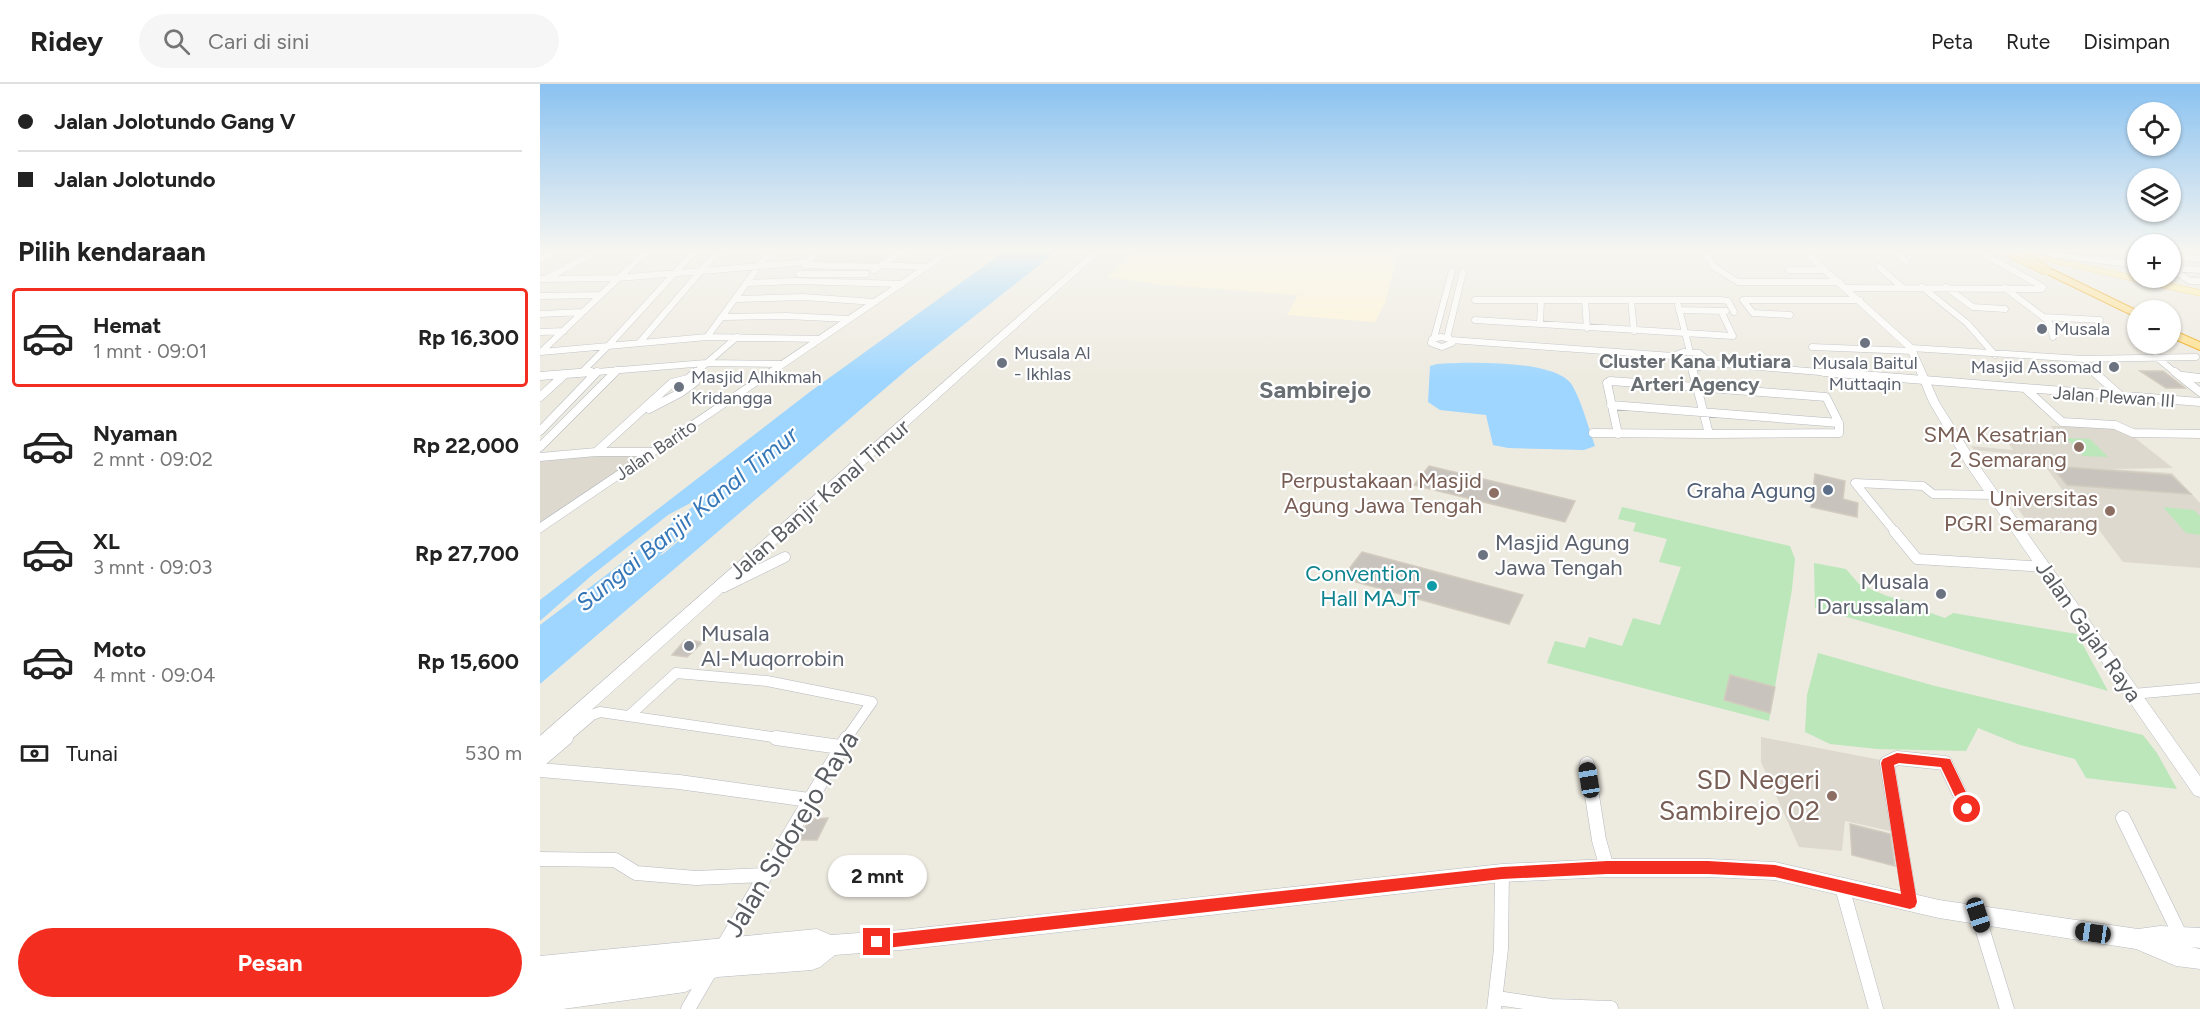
<!DOCTYPE html>
<html lang="id">
<meta charset="utf-8">
<style>
body{margin:0;font-family:Figtree,sans-serif;background:#f6f6f6;color:#222;height:100vh;display:flex;flex-direction:column;font-size:22px;white-space:nowrap}
*{box-sizing:border-box;margin:0}
p{font-size:20px;color:#767676}
.icon{flex:none;width:33px;height:33px;fill:none;stroke:currentColor;stroke-width:2;stroke-linecap:round;stroke-linejoin:round}
.map{position:relative;flex:1;overflow:hidden}
.drawer{display:flex;flex-direction:column;background:#fff;width:540px}
.drawer>*{flex:none}
.guide{display:grid;align-content:center;height:132px;padding:0 18px;background:#fff}
.tools{position:absolute;left:1587px;top:18px;display:grid;gap:12px}
.tools a{display:grid;place-items:center;width:54px;height:54px;border-radius:50%;background:#fff;box-shadow:0 2px 4px #0004;font-size:30px}
.end{position:absolute;width:27px;height:27px;margin:-14px;border:8px solid #f32d20;background:#fff;box-shadow:0 0 0 3px #fff}
.from{border-radius:50%}
.bubble{position:absolute;height:42px;border-radius:21px;background:#fff;box-shadow:0 2px 4px #0004;font-size:20px;font-weight:700;line-height:42px;text-align:center}
.car{position:absolute;width:18px;height:36px;margin:-18px -9px;border-radius:8px;box-shadow:0 0 4px 2px #0007;background:linear-gradient(#222 24%,#8ab4d8 0 40%,#222 0 76%,#8ab4d8 0 86%,#222 0)}
.guide b{display:flex;align-items:center;gap:21px;height:57px;font-size:22px}
.guide b+b{border-top:2px solid #e0e0e0}
.guide i{width:15px;height:15px;background:#222}
ul{padding:0;list-style:none}
li{display:flex;align-items:center;gap:18px;height:99px;margin:0 12px 9px;padding:0 6px;border:3px solid transparent;border-radius:6px}
li div{flex:1}
li b{display:block;font-size:22px}
li em{font-style:normal;font-weight:700}
li.on{border-color:#f32d20}
li>.icon{width:54px;height:54px;stroke-width:1.5}
h2{padding:0 18px;font-size:27px;line-height:72px}
.pay{display:flex;align-items:center;gap:15px;height:66px;padding:0 18px;font-size:22px}
.pay p{margin-inline-start:auto}
.primary-button{display:flex;gap:12px;margin-top:auto;padding:12px 18px}
.primary-button a{flex:1;height:69px;border-radius:36px;background:#f32d20;color:#fff;font-size:24px;font-weight:700;line-height:69px;text-align:center}
header{display:flex;align-items:center;gap:36px;box-sizing:border-box;height:84px;padding:0 30px;background:#fff;border-bottom:2px solid #e0e0e0}
header strong{font-size:28px}
nav{display:flex;gap:33px;margin-inline-start:auto;font-size:21px}
.search{width:420px;height:54px;background:#f6f6f6;display:flex;align-items:center;gap:15px;box-sizing:border-box;padding:0 21px;border-radius:33px;color:#767676;font-size:22px}
main{display:flex;flex:1;min-height:0}
.map>svg:first-child{display:block}
.commercial{fill:#fff4d3}
.education{fill:#ddd9cf}
.green{fill:#bbe7ba}
.water{fill:#9ed6ff}
.lines{fill:none;stroke-linecap:round;stroke-linejoin:round}
.river{fill:#9ed6ff;fill-rule:evenodd}
.building{fill:#c8c4bd;stroke:#d2cbbe;stroke-width:1.5}
.street-far3-casing{stroke:#b6b9be;stroke-width:7}
.street-far2-casing{stroke:#b6b9be;stroke-width:9}
.street-far1-casing{stroke:#b6b9be;stroke-width:11}
.street-casing{stroke:#b6b9be;stroke-width:15}
.secondary-casing{stroke:#b6bac0;stroke-width:1}
.primary-casing{stroke:#f9c64d;stroke-width:1}
.highway-casing{stroke:#ed9f00;stroke-width:2}
.street-far3{stroke:#fff;stroke-width:6}
.street-far2{stroke:#fff;stroke-width:8}
.street-far1{stroke:#fff;stroke-width:10}
.street{stroke:#fff;stroke-width:14}
.secondary{fill:#fff;fill-rule:evenodd}
.primary{fill:#ffefa3;fill-rule:evenodd}
.highway{fill:#ffde85;fill-rule:evenodd}
.highway-bridge-casing{stroke:#ed9f00;stroke-width:11;stroke-linecap:butt}
.highway-bridge{stroke:#ffde85;stroke-width:10}
.route{fill:#f32d20}
.worship-dot{fill:#6b7280;stroke:#fff;stroke-width:2}
.education-dot{fill:#8d6e63;stroke:#fff;stroke-width:2}
.service-dot{fill:#5c6f8a;stroke:#fff;stroke-width:2}
.culture-dot{fill:#0f9aa8;stroke:#fff;stroke-width:2}
.labels{text-anchor:middle;stroke-width:4.5;stroke-linejoin:round;paint-order:stroke}
.far-worship-label{font-size:18px;fill:#5b616d;stroke:#fff;text-anchor:start}
.far-street-label{font-size:18px;fill:#595d62;stroke:#fff}
.far-neighbourhood-label{font-size:20px;font-weight:bold;fill:#6a6f74;stroke:#fff}
.education-label{font-size:22px;fill:#785e54;stroke:#fff;text-anchor:end}
.service-label{font-size:22px;fill:#4e5e75;stroke:#fff;text-anchor:end}
.street-label{font-size:22px;fill:#595d62;stroke:#fff}
.worship-label{font-size:22px;fill:#5b616d;stroke:#fff;text-anchor:start}
.culture-label{font-size:22px;fill:#0d838f;stroke:#fff;text-anchor:end}
.far-district-label{font-size:24px;font-weight:bold;fill:#6a6f74;stroke:#fff}
.water-label{font-size:24px;font-style:italic;fill:#3677b7;stroke:#fff}
.near-education-label{font-size:27px;fill:#785e54;stroke:#fff;text-anchor:end}
.near-street-label{font-size:27px;fill:#595d62;stroke:#fff}
</style>
<header>
<strong>Ridey</strong>
<div class="search"><svg class="icon" aria-label="search" viewBox="0 0 24 24"><circle cx="10" cy="10" r="6"/><path d="M15 15l6 6"/></svg>Cari di sini</div>
<nav><a>Peta</a><a>Rute</a><a>Disimpan</a></nav>
</header>
<main>
<section class="drawer">
<div class="guide">
<b><i class="from"></i>Jalan Jolotundo Gang V</b>
<b><i></i>Jalan Jolotundo</b>
</div>
<h2>Pilih kendaraan</h2>
<ul>
<li class="on"><svg class="icon" aria-label="car" viewBox="0 0 24 24"><path d="M5 17H2v-5l4-1 3-4h7l3 4 3 1v5h-3M9 17h6M6 11h13"/><circle cx="7" cy="17" r="2"/><circle cx="17" cy="17" r="2"/></svg><div><b>Hemat</b><p>1 mnt · 09:01</p></div><em>Rp 16,300</em></li>
<li><svg class="icon" aria-label="car" viewBox="0 0 24 24"><path d="M5 17H2v-5l4-1 3-4h7l3 4 3 1v5h-3M9 17h6M6 11h13"/><circle cx="7" cy="17" r="2"/><circle cx="17" cy="17" r="2"/></svg><div><b>Nyaman</b><p>2 mnt · 09:02</p></div><em>Rp 22,000</em></li>
<li><svg class="icon" aria-label="car" viewBox="0 0 24 24"><path d="M5 17H2v-5l4-1 3-4h7l3 4 3 1v5h-3M9 17h6M6 11h13"/><circle cx="7" cy="17" r="2"/><circle cx="17" cy="17" r="2"/></svg><div><b>XL</b><p>3 mnt · 09:03</p></div><em>Rp 27,700</em></li>
<li><svg class="icon" aria-label="car" viewBox="0 0 24 24"><path d="M5 17H2v-5l4-1 3-4h7l3 4 3 1v5h-3M9 17h6M6 11h13"/><circle cx="7" cy="17" r="2"/><circle cx="17" cy="17" r="2"/></svg><div><b>Moto</b><p>4 mnt · 09:04</p></div><em>Rp 15,600</em></li>
</ul>
<div class="pay"><svg class="icon" aria-label="cash" viewBox="0 0 24 24"><path d="M3 7h18v10H3z"/><circle cx="12" cy="12" r="2"/></svg>Tunai<p>530 m</p></div>
<div class="primary-button"><a>Pesan</a></div>
</section>
<div class="map">
<svg width="1660" height="925" viewBox="0 0 1660 925">
<rect width="100%" height="100%" fill="#edeae0"/>
<path class="commercial" d="M 596,167 L 858,167 L 845,219 L 835,238 L 747,231 L 758,211 L 625,201 L 568,193 Z"/>
<path class="education" d="M 284,167 L 359,167 L 340,179 L 276,177 Z
M 1511,342 L 1581,343 L 1633,384 L 1571,385 L 1632,389 L 1660,419 L 1660,484 L 1583,478 L 1553,438 L 1486,436 L 1470,414 L 1531,418 L 1503,379 L 1499,379 L 1494,372 L 1434,366 L 1431,362 L 1473,366 L 1462,351 L 1524,356 Z
M 54,371 L 100,372 L 0,441 L 0,377 Z
M 1221,653 L 1341,676 L 1355,748 L 1305,737 L 1302,767 L 1259,763 L 1221,678 Z"/>
<path class="green" d="M 1526,354 L 1550,355 L 1568,373 L 1543,372 Z
M 1082,423 L 1250,462 L 1255,475 L 1252,505 L 1229,637 L 1007,579 L 1015,557 L 1045,564 L 1049,553 L 1082,562 L 1093,534 L 1120,541 L 1141,483 L 1119,478 L 1127,455 L 1093,447 L 1096,439 L 1078,435 Z
M 1623,423 L 1654,426 L 1660,432 L 1660,451 L 1646,449 Z
M 1274,479 L 1306,485 L 1319,500 L 1347,512 L 1380,520 L 1382,526 L 1405,534 L 1413,529 L 1537,550 L 1568,607 L 1275,524 Z
M 1278,569 L 1395,602 L 1603,651 L 1617,669 L 1637,705 L 1546,694 L 1535,675 L 1480,661 L 1438,644 L 1426,667 L 1337,665 L 1290,660 L 1265,648 L 1267,611 Z"/>
<path class="water" d="M 465,167 L 517,167 L 369,284 L 0,600 L 0,552 L 28,535 L 62,496 L 123,470 L 153,445 L 152,441 L 191,412 L 227,376 L 225,375 L 205,390 L 128,431 L 51,492 L 0,537 L 0,516 L 271,307 Z
M 897,280 C 925,278 1016,275 1032,301 C 1042,318 1048,343 1055,362 L 1044,366 L 968,364 L 953,361 L 946,331 L 900,326 L 888,318 L 890,282 Z"/>
<g class="lines">
<path class="river" d="M 232,363 L 238,364 L 241,368 L 238,372 L 98,489 L 8,559 L 0,561 L 0,541 L 82,479 L 226,364 Z"/>
</g>
<path class="building" d="M 1600,287 L 1623,287 L 1645,304 L 1626,304 Z
M 889,382 L 1035,417 L 1025,438 L 874,401 Z
M 1511,382 L 1631,391 L 1651,410 L 1527,401 Z
M 1275,390 L 1305,397 L 1303,415 L 1318,419 L 1317,433 L 1271,423 Z
M 822,468 L 983,511 L 969,540 L 802,494 Z
M 145,556 L 163,558 L 147,573 L 132,571 Z
M 1190,591 L 1235,603 L 1230,629 L 1184,616 Z
M 288,734 L 277,756 L 257,756 L 270,735 Z
M 1310,740 L 1350,750 L 1355,782 L 1312,771 Z"/>
<g class="lines">
<defs>
<path id="street-far3" d="M 394,167 L 410,168
M 1164,167 L 1174,183 L 1198,198 L 1300,198
M 1327,167 L 1331,170
M 1354,167 L 1366,177
M 1438,167 L 1503,203
M 1503,167 L 1515,171 L 1598,181
M 1630,172 L 1660,175
M 0,176 L 17,167
M 266,181 L 339,183
M 341,181 L 387,183
M 265,182 L 277,167
M 1339,183 L 1362,203
M 1630,184 L 1650,197 L 1660,197
M 1632,184 L 1660,186
M 334,186 L 363,167
M 1249,186 L 1285,186
M 259,190 L 326,190
M 7,194 L 59,167
M 0,195 L 78,194 L 268,178
M 208,199 L 254,197 L 362,200
M 1382,203 L 1427,239 L 1455,271
M 1406,203 L 1433,223 L 1465,225
M 1307,204 L 1502,205
M 1465,204 L 1506,235 L 1510,240 L 1513,253
M 0,212 L 61,211
M 198,215 L 263,213 L 335,218
M 935,216 L 1181,216 L 1188,217 L 1194,228
M 1045,216 L 1047,244
M 1091,216 L 1094,247
M 1138,221 L 1150,268
M 1139,226 L 1186,227
M 0,230 L 43,228
M 1250,231 L 1213,229 L 1203,216 L 1320,216
M 183,233 L 246,232 L 309,235
M 1503,233 L 1560,236
M 935,236 L 1193,252 L 1181,227
M 1000,240 L 1001,216
M 0,248 L 24,247
M 167,253 L 230,167
M 901,253 L 910,255 L 912,259 L 902,263 L 891,259 L 892,255 Z
M 894,254 L 912,187
M 907,254 L 923,188
M 911,256 L 1133,272
M 100,258 L 178,167
M 1272,263 L 1373,267
M 1371,264 L 1543,275 L 1656,273
M 2,267 L 107,167
M 1,268 L 68,262 L 155,167
M 1143,268 L 1159,269 L 1171,279 C 1157,286 1142,285 1133,272 Z
M 1616,273 L 1637,290
M 1171,279 L 1303,290
M 1152,283 L 1154,290
M 1554,288 L 1556,290
M 41,289 L 68,262 L 167,253 L 279,255
M 32,290 L 166,279 L 242,280
M 73,290 L 77,286
M 154,290 L 197,253"/>
<path id="street-far2" d="M 1153,288 L 1157,303
M 1284,288 L 1660,318
M 1554,288 L 1583,314
M 1635,288 L 1660,308
M 0,292 L 51,288
M 1643,292 L 1660,294
M 1157,303 L 1286,313 L 1299,339 L 1299,349 L 1169,350 Z
M 1487,306 L 1522,338 L 1575,341 L 1593,349 L 1660,350
M 0,313 L 25,290
M 1071,321 L 1299,339
M 109,325 L 140,309 L 155,298 L 148,295
M 0,347 L 57,288
M 1053,349 L 1169,350
M 1078,350 L 1067,299 L 1070,297 L 1157,303
M 0,363 L 75,288
M 56,368 L 132,299 L 148,295 L 156,288
M 0,373 L 56,368 L 112,368
M 1355,448 L 1315,399 L 1383,402 L 1393,410 L 1454,411"/>
<path id="street-far1" d="M 1354,447 L 1377,475 L 1505,483
M 184,503 L 245,473
M 1593,610 L 1660,604
M 90,631 L 136,589 L 227,597 L 332,618 L 306,655
M 24,655 L 52,631 L 60,628 L 246,655"/>
<path id="street" d="M 236,654 L 300,663
M 0,676 L 26,654
M 1047,680 L 1059,756 L 1067,784
M 0,686 L 139,698 L 269,716
M 1583,734 L 1641,853
M 0,775 L 75,776 L 96,789 L 156,794 L 226,791
M 1302,803 L 1336,925
M 1370,818 L 1347,679 L 1357,674 L 1405,679 L 1427,725
M 1438,831 L 1467,925
M 182,864 L 307,654
M 957,914 L 1011,922 L 1071,924
M 148,925 L 169,889
M 954,925 L 961,865 L 962,789"/>
<path id="secondary" d="M 405,167 L 415,167 L 0,449 L 0,439 Z
M 553,167 L 562,167 L 6,667 L 0,669 L 0,652 Z
M 1259,167 L 1268,167 L 1374,262 L 1399,318 L 1438,380 L 1660,692 L 1660,713 L 1654,711 L 1426,381 L 1389,318 L 1367,265 Z
M 1067,775 L 1168,775 L 1235,778 L 1399,816 L 1598,845 L 1620,842 L 1660,844 L 1660,864 L 1651,863 L 1660,865 L 1660,885 L 1636,882 L 1596,865 L 1399,834 L 1235,796 L 1168,793 L 1067,793 L 962,798 L 361,866 L 295,871 L 280,883 L 272,886 L 177,893 L 145,908 L 23,925 L 0,925 L 0,872 L 277,845 L 291,851 L 361,846 L 962,780 Z"/>
<path id="primary" d="M 1480,167 L 1660,206 L 1660,212 L 1465,168 Z"/>
<path id="highway" d="M 1503,184 L 1509,184 L 1598,227 L 1598,234 L 1503,188 Z
M 1630,245 L 1660,258 L 1660,266 L 1630,253 Z"/>
</defs>
<use href="#street-far3" class="street-far3-casing"/>
<use href="#street-far2" class="street-far2-casing"/>
<use href="#street-far1" class="street-far1-casing"/>
<use href="#street" class="street-casing"/>
<use href="#secondary" class="secondary-casing"/>
<use href="#primary" class="primary-casing"/>
<use href="#highway" class="highway-casing"/>
<use href="#street-far3" class="street-far3"/>
<use href="#street-far2" class="street-far2"/>
<use href="#street-far1" class="street-far1"/>
<use href="#street" class="street"/>
<use href="#secondary" class="secondary"/>
<use href="#primary" class="primary"/>
<use href="#highway" class="highway"/>
<defs>
<path id="highway-bridge" d="M 1467,167 L 1506,186"/>
</defs>
<use href="#highway-bridge" class="highway-bridge-casing"/>
<use href="#highway-bridge" class="highway-bridge"/>
</g>
<linearGradient id="sky" x2="0" y2="1"><stop stop-color="#8ac2f1"/><stop offset="0.56" stop-color="#f7f6f1"/><stop offset="1" stop-color="#f7f6f1" stop-opacity="0"/></linearGradient>
<rect width="1660" height="297" fill="url(#sky)"/>
<path class="route" d="M 1357,669 L 1410,675 L 1434,725 L 1432,729 L 1423,729 L 1401,683 L 1359,679 L 1354,681 L 1377,818 L 1375,823 L 1370,825 L 1235,793 L 1168,790 L 1067,790 L 962,795 L 337,865 L 332,863 L 330,858 L 332,853 L 337,851 L 962,783 L 1067,777 L 1168,777 L 1235,781 L 1361,810 L 1341,679 L 1343,675 Z"/>
<g class="worship-dot">
<circle cx="1502" cy="245" r="6"/>
<circle cx="1325" cy="259" r="6"/>
<circle cx="462" cy="279" r="6"/>
<circle cx="1574" cy="283" r="6"/>
<circle cx="139" cy="303" r="6"/>
<circle cx="943" cy="471" r="6"/>
<circle cx="1401" cy="510" r="6"/>
<circle cx="149" cy="562" r="6"/>
</g>
<g class="education-dot">
<circle cx="1539" cy="363" r="6"/>
<circle cx="954" cy="409" r="6"/>
<circle cx="1570" cy="427" r="6"/>
<circle cx="1292" cy="712" r="6"/>
</g>
<circle class="service-dot" cx="1288" cy="406" r="6"/>
<circle class="culture-dot" cx="892" cy="502" r="6"/>
<g class="labels">
<g class="far-worship-label">
<text x="1514" y="251">Musala</text>
<text x="474" y="275">Musala Al<tspan x="474" dy="21">- Ikhlas</tspan></text>
<text x="1325" y="285" text-anchor="middle">Musala Baitul<tspan x="1325" dy="21">Muttaqin</tspan></text>
<text x="1562" y="289" text-anchor="end">Masjid Assomad</text>
<text x="151" y="299">Masjid Alhikmah<tspan x="151" dy="21">Kridangga</tspan></text>
</g>
<g class="far-street-label">
<text transform="translate(1574 313) rotate(4)" y="6">Jalan Plewan III</text>
<text transform="translate(116 366) rotate(-34)" y="6">Jalan Barito</text>
</g>
<g class="far-neighbourhood-label">
<text x="1155" y="284">Cluster Kana Mutiara<tspan x="1155" dy="23">Arteri Agency</tspan></text>
</g>
<g class="education-label">
<text x="1527" y="358">SMA Kesatrian<tspan x="1527" dy="25">2 Semarang</tspan></text>
<text x="942" y="404">Perpustakaan Masjid<tspan x="942" dy="25">Agung Jawa Tengah</tspan></text>
<text x="1558" y="422">Universitas<tspan x="1558" dy="25">PGRI Semarang</tspan></text>
</g>
<g class="service-label">
<text x="1276" y="414">Graha Agung</text>
</g>
<g class="street-label">
<text transform="translate(279 415) rotate(-41)" y="8">Jalan Banjir Kanal Timur</text>
<text transform="translate(1549 547) rotate(55)" y="8">Jalan Gajah Raya</text>
</g>
<g class="worship-label">
<text x="955" y="466">Masjid Agung<tspan x="955" dy="25">Jawa Tengah</tspan></text>
<text x="1389" y="505" text-anchor="end">Musala<tspan x="1389" dy="25">Darussalam</tspan></text>
<text x="161" y="557">Musala<tspan x="161" dy="25">Al-Muqorrobin</tspan></text>
</g>
<g class="culture-label">
<text x="880" y="497">Convention<tspan x="880" dy="25">Hall MAJT</tspan></text>
</g>
<g class="far-district-label">
<text x="775" y="314">Sambirejo</text>
</g>
<g class="water-label">
<text transform="translate(147 435) rotate(-39)" y="8">Sungai Banjir Kanal Timur</text>
</g>
<g class="near-education-label">
<text x="1280" y="705">SD Negeri<tspan x="1280" dy="31">Sambirejo 02</tspan></text>
</g>
<g class="near-street-label">
<text transform="translate(251 750) rotate(-59)" y="9">Jalan Sidorejo Raya</text>
</g>
</g>
</svg>
<div class="tools">
<a><svg class="icon" aria-label="locate" viewBox="0 0 24 24"><circle cx="12" cy="12" r="6"/><path d="M12 2v4M12 18v4M2 12h4M18 12h4"/></svg></a>
<a><svg class="icon" aria-label="layers" viewBox="0 0 24 24"><path d="M12 4l9 5-9 5-9-5zM3 14l9 5 9-5"/></svg></a>
<a>+</a>
<a>−</a>
</div>
<i class="end from" style="left:1427px;top:725px"></i>
<i class="end" style="left:337px;top:858px"></i>
<div class="bubble" style="left:288px;top:771px;width:99px">2 mnt</div>
<i class="car" style="left:1049px;top:696px;rotate:351deg"></i>
<i class="car" style="left:1438px;top:831px;rotate:162deg"></i>
<i class="car" style="left:1553px;top:849px;rotate:278deg"></i>
</div>
</main>
